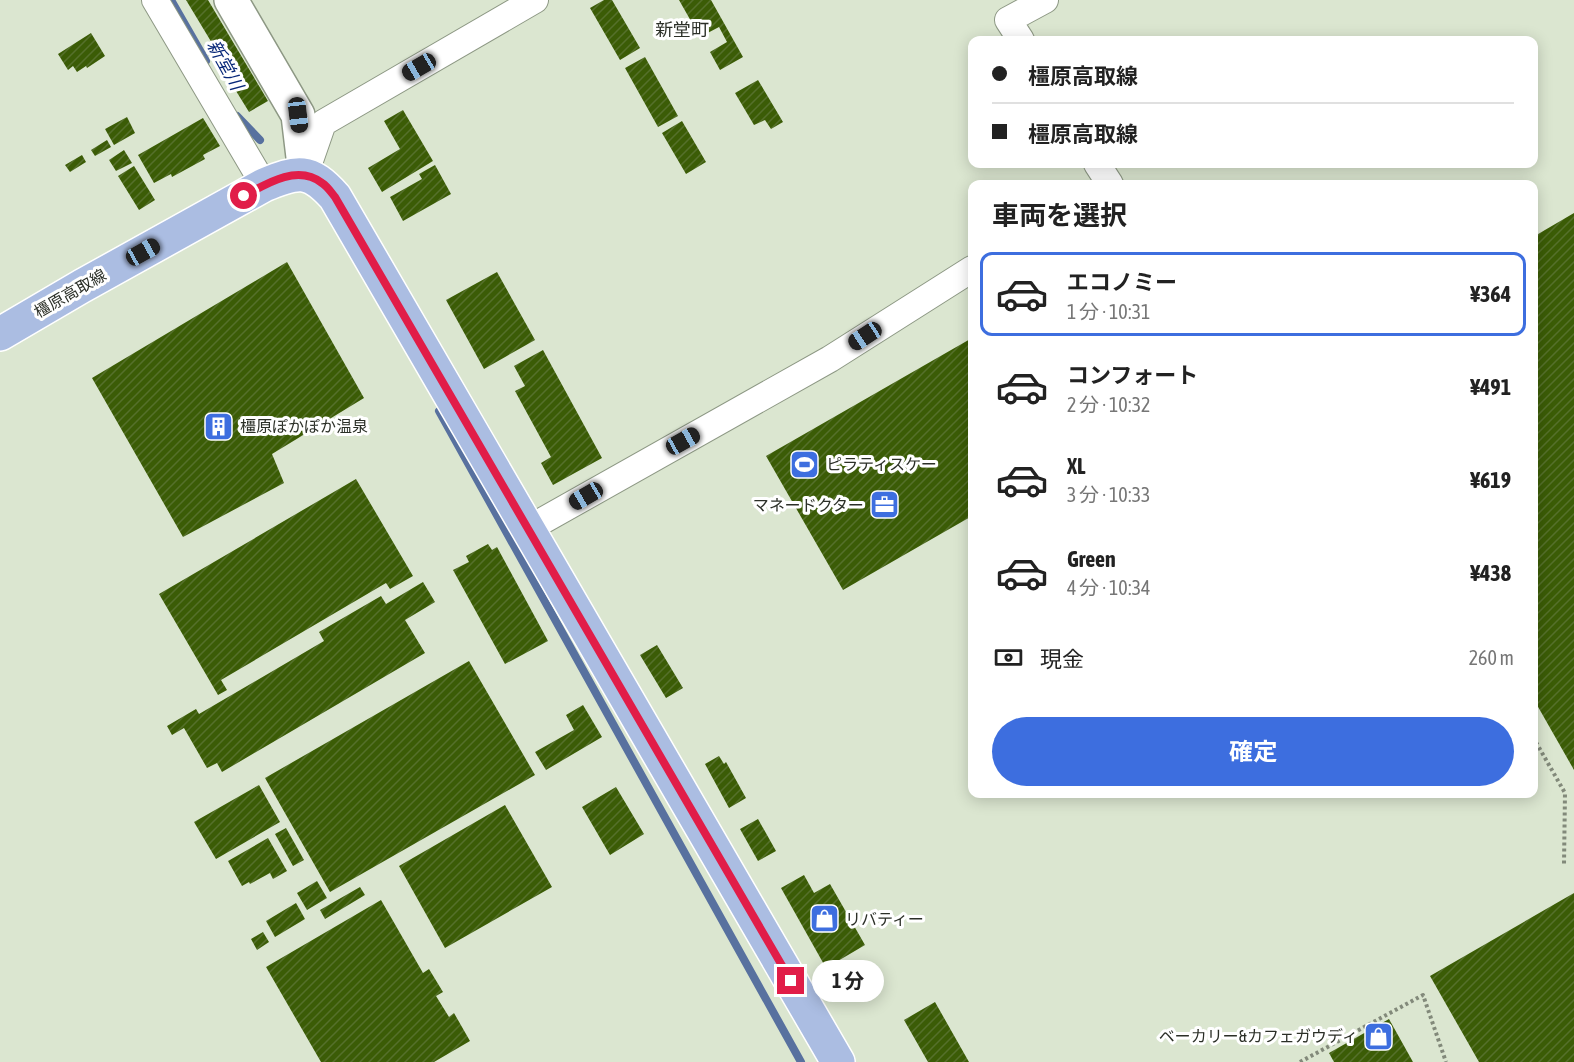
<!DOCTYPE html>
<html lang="ja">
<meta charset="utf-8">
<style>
body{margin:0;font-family:"Asap Condensed","Noto Sans JP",sans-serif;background:#f2f2f2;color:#222;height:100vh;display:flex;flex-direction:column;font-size:22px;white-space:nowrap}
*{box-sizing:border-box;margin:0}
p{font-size:20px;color:#767676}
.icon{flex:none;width:33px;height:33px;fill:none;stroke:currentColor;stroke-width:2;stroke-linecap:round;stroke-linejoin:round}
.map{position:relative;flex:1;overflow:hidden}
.side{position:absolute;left:968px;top:180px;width:570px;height:618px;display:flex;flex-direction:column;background:#fff;border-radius:12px;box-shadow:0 3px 15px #0003}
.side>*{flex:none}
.top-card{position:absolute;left:968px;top:36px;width:570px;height:132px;border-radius:12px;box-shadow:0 3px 15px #0003;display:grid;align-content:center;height:132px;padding:0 24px;background:#fff}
.end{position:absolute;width:27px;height:27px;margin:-14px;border:8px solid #e11d48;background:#fff;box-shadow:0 0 0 3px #fff}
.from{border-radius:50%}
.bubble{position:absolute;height:42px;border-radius:21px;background:#fff;box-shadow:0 3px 15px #0003;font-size:20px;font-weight:700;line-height:42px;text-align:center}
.car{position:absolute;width:18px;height:36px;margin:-18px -9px;border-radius:8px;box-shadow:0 0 4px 2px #0007;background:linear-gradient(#222 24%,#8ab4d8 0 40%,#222 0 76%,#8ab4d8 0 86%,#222 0)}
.top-card b{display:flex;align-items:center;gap:21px;height:57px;font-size:22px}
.top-card b+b{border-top:2px solid #e0e0e0}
.top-card i{width:15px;height:15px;background:#222}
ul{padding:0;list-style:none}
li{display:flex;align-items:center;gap:18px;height:84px;margin:0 12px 9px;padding:0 12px;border:3px solid transparent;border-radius:12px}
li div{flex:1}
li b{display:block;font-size:22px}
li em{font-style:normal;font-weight:700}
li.active{border-color:#3d6edf}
li>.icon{width:54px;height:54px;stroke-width:1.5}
h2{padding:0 24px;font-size:27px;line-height:72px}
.pay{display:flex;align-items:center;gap:15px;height:66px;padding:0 24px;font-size:22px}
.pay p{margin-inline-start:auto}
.action{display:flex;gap:12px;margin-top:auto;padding:12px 24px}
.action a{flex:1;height:69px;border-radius:36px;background:#3d6edf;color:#fff;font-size:24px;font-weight:700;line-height:69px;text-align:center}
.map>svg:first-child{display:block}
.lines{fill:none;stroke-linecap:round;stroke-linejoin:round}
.stream{stroke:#58719f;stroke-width:8}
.building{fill:url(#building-hatch)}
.street-casing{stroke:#8d9884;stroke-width:28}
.secondary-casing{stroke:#8d9884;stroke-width:36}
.primary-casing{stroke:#fff;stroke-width:36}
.path{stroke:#82897a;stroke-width:4;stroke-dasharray:3 3;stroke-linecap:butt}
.street{stroke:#fff;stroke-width:26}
.secondary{stroke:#fff;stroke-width:33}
.primary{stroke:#abbde2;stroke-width:33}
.route{stroke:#e11d48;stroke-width:8}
.labels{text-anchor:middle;stroke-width:6;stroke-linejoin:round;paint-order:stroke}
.street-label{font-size:16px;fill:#2b2f27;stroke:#fff}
.poi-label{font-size:16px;fill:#2b2f27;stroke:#fff;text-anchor:start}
.neighbourhood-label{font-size:18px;fill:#2b2f27;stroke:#fff}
.water-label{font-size:18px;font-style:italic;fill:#082879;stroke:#fff}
</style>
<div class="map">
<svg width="1574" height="1062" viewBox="0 0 1574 1062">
<defs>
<pattern id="building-hatch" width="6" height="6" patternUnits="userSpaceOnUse" patternTransform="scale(1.5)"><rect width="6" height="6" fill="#3b5c06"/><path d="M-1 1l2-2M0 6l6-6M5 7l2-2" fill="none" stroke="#55702b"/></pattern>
</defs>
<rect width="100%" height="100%" fill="#dbe6d0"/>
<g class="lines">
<path class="stream" d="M 171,0 L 206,61
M 237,116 L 260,140
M 439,411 L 801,1062"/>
</g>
<path class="building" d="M 186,0 L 208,0 L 268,101 L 249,112 L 220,65 L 224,63 Z
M 604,0 L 612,0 L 640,48 L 620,60 L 590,8 Z
M 679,0 L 711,0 L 743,57 L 720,70 L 710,52 L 727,42 L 719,27 L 700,37 Z
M 91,33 L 105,56 L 87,68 L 86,66 L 77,72 L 73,66 L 68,70 L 58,54 Z
M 645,57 L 678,116 L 658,127 L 625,68 Z
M 758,80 L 783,122 L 771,129 L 765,120 L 754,125 L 735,93 Z
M 403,110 L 433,161 L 382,192 L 368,168 L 400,149 L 384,121 Z
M 127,117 L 135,133 L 114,145 L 105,129 Z
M 203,118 L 220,146 L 203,155 L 205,159 L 172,177 L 171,174 L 154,183 L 138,155 Z
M 682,121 L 706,162 L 686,174 L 662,133 Z
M 107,140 L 111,147 L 95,156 L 91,150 Z
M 124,150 L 132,163 L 116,171 L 109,160 Z
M 82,155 L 86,162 L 70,172 L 65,165 Z
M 435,165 L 451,194 L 403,221 L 390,197 L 422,179 L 419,174 Z
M 134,166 L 155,200 L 139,210 L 118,176 Z
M 1574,213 L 1574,770 L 1533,698 L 1533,237 Z
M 287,262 L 364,398 L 272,454 L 284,483 L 183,537 L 92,378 Z
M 497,272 L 535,340 L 484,369 L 446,300 Z
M 972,338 L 972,516 L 843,590 L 766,456 Z
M 543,350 L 602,458 L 553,485 L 541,463 L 551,457 L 515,391 L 525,386 L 514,366 Z
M 356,479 L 413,576 L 390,589 L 386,583 L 221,680 L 227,690 L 218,695 L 159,594 Z
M 488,544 L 492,550 L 497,547 L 548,641 L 505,664 L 453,570 L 469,562 L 466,556 Z
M 423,582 L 435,602 L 405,620 L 425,653 L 222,772 L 217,763 L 207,768 L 184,728 L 172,735 L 167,726 L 196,709 L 199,714 L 324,641 L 319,632 L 381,596 L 386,604 Z
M 657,645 L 683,688 L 666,698 L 640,655 Z
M 469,661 L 535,775 L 330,892 L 265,778 Z
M 583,705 L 602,737 L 546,770 L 535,752 L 574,730 L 566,715 Z
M 719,756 L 724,764 L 726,762 L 746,798 L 729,808 L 705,764 Z
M 259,785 L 280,822 L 216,859 L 194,822 Z
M 616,787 L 644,834 L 610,855 L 582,807 Z
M 505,805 L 552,887 L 445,948 L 399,866 Z
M 758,819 L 776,851 L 758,861 L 740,829 Z
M 286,828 L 304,860 L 293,866 L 275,834 Z
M 268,838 L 287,871 L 273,879 L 270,873 L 250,884 L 249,882 L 242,886 L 228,861 Z
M 804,875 L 814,893 L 830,884 L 865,945 L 826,968 L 781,888 Z
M 317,881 L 327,898 L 307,910 L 297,893 Z
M 360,887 L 365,895 L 325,919 L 320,910 Z
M 1574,893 L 1574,1062 L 1479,1062 L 1430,976 Z
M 381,900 L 423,973 L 429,969 L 443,992 L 436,996 L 449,1017 L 454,1013 L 470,1041 L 434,1062 L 321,1062 L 266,967 Z
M 296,903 L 305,919 L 275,937 L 266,921 Z
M 263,932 L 269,942 L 257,950 L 251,939 Z
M 935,1002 L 969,1062 L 928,1062 L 904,1020 Z
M 1389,1019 L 1413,1062 L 1334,1062 L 1329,1053 Z"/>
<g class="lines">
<defs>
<path id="street" d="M 155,0 L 264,185
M 1021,40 L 1008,20 L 1045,0
M 1097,164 L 1110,184
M 306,172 L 323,123 L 535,0
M 528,529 L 830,359 L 972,269"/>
<path id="secondary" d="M 231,0 L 298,115 L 305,174"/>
<path id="primary" d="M 0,334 L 82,286 L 264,185 C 298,171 309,168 335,197 L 838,1062"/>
</defs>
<use href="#street" class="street-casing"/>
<use href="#secondary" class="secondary-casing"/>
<use href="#primary" class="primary-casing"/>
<path class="path" d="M 1533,737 L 1565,793 L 1564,864
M 1300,1062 L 1423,995 L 1446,1062"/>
<use href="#street" class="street"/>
<use href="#secondary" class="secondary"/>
<use href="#primary" class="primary"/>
</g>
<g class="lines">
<path class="route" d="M 244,196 C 267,183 298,164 322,183 C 327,186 331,192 335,197 L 791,981"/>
</g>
<defs>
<symbol id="building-square" viewBox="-11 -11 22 22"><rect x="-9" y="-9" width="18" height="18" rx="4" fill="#3d6edf" stroke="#fff"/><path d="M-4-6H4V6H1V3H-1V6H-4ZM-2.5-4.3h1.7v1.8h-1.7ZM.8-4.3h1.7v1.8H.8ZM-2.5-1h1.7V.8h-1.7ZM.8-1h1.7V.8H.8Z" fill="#fff"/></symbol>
<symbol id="stadium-square" viewBox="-11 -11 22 22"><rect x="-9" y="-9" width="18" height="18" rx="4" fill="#3d6edf" stroke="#fff"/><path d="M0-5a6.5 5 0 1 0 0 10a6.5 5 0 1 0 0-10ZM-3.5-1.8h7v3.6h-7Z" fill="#fff"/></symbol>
<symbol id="office-square" viewBox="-11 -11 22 22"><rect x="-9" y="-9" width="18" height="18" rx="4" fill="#3d6edf" stroke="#fff"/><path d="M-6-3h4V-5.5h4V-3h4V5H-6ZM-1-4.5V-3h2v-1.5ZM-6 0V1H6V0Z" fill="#fff"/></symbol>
<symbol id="shop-square" viewBox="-11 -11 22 22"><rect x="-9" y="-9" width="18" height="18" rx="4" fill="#3d6edf" stroke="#fff"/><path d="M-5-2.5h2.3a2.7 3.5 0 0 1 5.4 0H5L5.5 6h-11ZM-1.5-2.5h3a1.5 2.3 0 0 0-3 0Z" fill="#fff"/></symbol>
</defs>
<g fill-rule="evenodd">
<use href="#building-square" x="202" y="410" width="33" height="33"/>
<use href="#stadium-square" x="788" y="448" width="33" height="33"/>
<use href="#office-square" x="868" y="488" width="33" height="33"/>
<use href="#shop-square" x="808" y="902" width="33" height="33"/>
<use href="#shop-square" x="1362" y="1020" width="33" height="33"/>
</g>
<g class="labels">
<g class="street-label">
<text transform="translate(70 293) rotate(-30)" y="6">橿原高取線</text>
</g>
<g class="poi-label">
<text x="240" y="432">橿原ぽかぽか温泉</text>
<text x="826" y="470">ピラティスケー</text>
<text x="864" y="511" text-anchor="end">マネードクター</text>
<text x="845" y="925">リバティー</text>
<text x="1358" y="1042" text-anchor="end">ベーカリー&amp;カフェガウディ</text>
</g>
<g class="neighbourhood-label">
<text x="682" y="36">新堂町</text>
</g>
<g class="water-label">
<text transform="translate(225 65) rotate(61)" y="6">新堂川</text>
</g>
</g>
</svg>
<i class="end from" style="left:244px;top:196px"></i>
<i class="end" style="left:791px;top:981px"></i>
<div class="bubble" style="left:812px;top:960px;width:72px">1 分</div>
<i class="car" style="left:419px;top:67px;rotate:240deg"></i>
<i class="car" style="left:298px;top:115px;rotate:173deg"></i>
<i class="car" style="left:143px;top:252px;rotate:61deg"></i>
<i class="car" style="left:865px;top:336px;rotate:237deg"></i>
<i class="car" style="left:683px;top:441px;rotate:61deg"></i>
<i class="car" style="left:586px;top:496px;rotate:240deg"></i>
<div class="top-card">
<b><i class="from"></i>橿原高取線</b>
<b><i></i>橿原高取線</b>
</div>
<section class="side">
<h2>車両を選択</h2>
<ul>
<li class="active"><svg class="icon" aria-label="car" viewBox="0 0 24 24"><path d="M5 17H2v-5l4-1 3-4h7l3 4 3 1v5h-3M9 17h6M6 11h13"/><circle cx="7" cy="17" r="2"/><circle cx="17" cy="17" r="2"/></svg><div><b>エコノミー</b><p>1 分 · 10:31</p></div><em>¥364</em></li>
<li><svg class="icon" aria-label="car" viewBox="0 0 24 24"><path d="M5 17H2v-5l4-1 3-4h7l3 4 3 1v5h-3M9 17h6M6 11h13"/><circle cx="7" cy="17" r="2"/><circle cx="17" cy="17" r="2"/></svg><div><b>コンフォート</b><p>2 分 · 10:32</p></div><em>¥491</em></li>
<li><svg class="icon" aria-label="car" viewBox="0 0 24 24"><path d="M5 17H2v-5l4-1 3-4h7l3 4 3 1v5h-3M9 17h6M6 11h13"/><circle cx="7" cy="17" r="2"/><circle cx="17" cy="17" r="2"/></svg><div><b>XL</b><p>3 分 · 10:33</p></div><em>¥619</em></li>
<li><svg class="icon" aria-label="car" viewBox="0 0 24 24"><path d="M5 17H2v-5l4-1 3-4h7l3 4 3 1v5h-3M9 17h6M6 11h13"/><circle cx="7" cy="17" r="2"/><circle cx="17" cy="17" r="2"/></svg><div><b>Green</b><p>4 分 · 10:34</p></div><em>¥438</em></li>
</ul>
<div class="pay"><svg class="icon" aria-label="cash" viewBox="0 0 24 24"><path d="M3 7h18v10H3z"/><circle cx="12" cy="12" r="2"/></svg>現金<p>260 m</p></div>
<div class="action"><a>確定</a></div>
</section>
</div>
